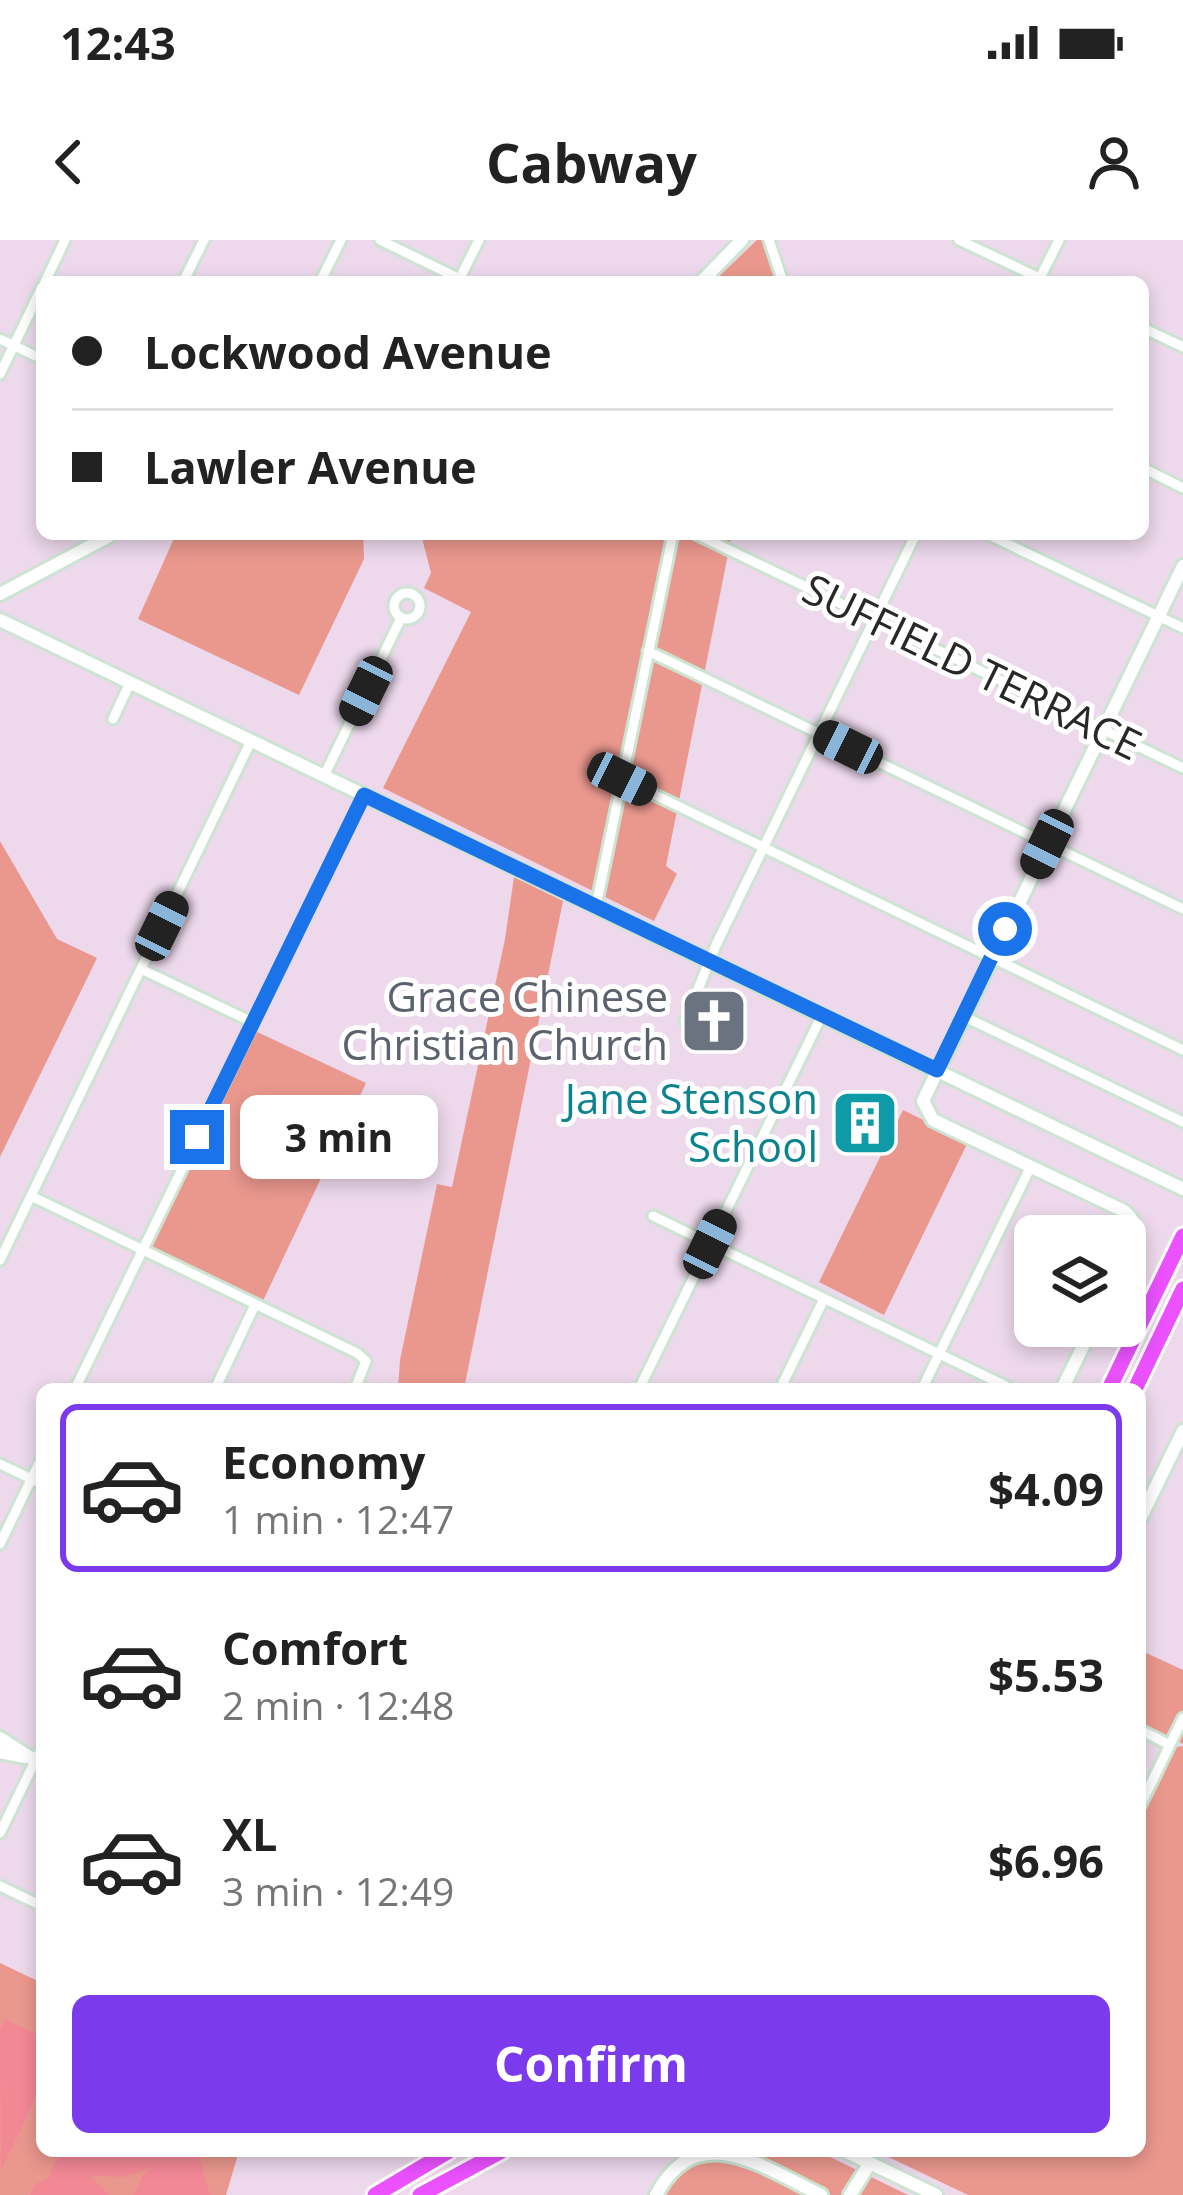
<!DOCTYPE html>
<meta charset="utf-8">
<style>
body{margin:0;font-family:"Open Sans",sans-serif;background:#f6f6f6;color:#222;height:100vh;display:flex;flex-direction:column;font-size:45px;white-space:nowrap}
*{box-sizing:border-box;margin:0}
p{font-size:39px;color:#767676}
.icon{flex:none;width:66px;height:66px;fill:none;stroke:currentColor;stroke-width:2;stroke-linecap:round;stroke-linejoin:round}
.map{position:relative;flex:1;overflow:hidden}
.side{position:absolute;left:36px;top:1143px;width:1110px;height:774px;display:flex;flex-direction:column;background:#fff;border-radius:18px;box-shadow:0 6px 18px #0003}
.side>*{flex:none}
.guide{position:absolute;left:36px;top:36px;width:1113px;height:264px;border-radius:18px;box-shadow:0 6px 18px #0003;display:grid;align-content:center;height:264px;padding:0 36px;background:#fff}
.fabs{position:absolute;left:1014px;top:975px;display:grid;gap:24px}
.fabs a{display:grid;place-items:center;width:132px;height:132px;border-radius:18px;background:#fff;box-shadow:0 6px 18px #0003;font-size:60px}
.end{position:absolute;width:54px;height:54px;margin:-27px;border:15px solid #1a73e8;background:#fff;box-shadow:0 0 0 6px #fff}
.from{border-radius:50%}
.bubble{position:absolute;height:84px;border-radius:18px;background:#fff;box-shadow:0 6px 18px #0003;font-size:39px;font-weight:700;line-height:84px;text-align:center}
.car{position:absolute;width:36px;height:72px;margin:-36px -18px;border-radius:15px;box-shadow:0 0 9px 3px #0007;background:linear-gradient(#222 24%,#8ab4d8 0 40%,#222 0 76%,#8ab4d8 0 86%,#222 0)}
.guide b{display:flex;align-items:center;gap:42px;height:114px;font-size:45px}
.guide b+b{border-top:3px solid #e0e0e0}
.guide i{width:30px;height:30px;background:#222}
ul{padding:21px 0 0;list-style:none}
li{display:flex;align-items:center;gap:36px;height:168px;margin:0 24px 18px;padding:0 12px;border:6px solid transparent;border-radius:18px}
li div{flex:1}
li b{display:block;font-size:45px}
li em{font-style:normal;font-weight:700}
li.on{border-color:#7c3aed}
li>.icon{width:108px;height:108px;stroke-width:1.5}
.action{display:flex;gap:24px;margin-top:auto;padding:24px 36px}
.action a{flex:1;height:138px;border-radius:18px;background:#7c3aed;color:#fff;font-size:48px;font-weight:700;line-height:138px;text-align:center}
.status{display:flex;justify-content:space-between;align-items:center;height:84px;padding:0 60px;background:#fff;direction:ltr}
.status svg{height:33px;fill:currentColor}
header{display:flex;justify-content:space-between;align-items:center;height:156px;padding:0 36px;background:#fff;font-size:54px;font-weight:700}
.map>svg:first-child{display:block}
.green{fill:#ea988e}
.pitch{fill:#f38895}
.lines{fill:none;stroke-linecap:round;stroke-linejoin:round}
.street-casing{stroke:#cde4d3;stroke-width:15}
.secondary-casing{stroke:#cde4d3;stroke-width:18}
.highway-casing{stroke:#fff;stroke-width:21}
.street{stroke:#fff;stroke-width:9}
.secondary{stroke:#fff;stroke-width:12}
.highway{stroke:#eb51ff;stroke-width:15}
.route{stroke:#1a73e8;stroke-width:15}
.labels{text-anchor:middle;stroke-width:10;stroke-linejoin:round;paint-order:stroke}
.street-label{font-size:42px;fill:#282828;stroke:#fff}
.worship-label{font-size:42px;fill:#5b616d;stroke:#fff;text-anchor:end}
.culture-label{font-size:42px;fill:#0d838f;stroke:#fff;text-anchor:end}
</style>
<div class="status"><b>12:43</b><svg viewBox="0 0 49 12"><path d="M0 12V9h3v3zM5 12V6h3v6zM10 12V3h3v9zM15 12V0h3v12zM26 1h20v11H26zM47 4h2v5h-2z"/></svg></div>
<header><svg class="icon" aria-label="back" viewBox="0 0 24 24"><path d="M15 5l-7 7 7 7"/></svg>Cabway<svg class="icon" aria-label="person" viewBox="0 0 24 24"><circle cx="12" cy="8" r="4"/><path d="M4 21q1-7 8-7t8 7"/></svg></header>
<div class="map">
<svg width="1183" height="1955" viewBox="0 0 1183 1955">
<rect width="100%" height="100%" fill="#edd8ec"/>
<path class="green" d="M 757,0 L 774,0 L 791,42 L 713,42 Z
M 176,294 L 363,294 L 364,319 L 299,455 L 138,379 Z
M 421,294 L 732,294 L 666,626 L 677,634 L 654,681 L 383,548 L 471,372 L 424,348 L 431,333 Z
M 0,601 L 57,699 L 97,718 L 0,917 Z
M 514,637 L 563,661 L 465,1144 L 474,1149 L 398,1149 L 400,1120 L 437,944 L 452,947 L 505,699 Z
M 255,791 L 366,843 L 262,1063 L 150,1008 Z
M 903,870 L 968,902 L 884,1075 L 819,1042 Z
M 1140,1410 L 1183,1430 L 1183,1504 L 1140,1484 Z
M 1183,1506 L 1183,1955 L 968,1955 L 876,1911 L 1140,1911 L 1140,1574 L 1174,1507 Z
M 0,1723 L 42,1743 L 42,1911 L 239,1911 L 226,1955 L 0,1955 Z
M 685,1911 L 818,1911 L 908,1955 L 664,1955 Z"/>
<path class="pitch" d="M 5,1779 L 42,1797 L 42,1844 L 1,1931 L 0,1789 Z
M 61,1911 L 197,1911 L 210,1955 L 134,1955 L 143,1935 L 151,1928 L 122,1937 L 90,1935 L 109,1955 L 30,1955 L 35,1944 L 48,1939 Z"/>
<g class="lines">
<defs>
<path id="street" d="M 380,0 L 466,42
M 769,0 L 783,42
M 959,0 L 1048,42
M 45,42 L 65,0
M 183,42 L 204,0
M 320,42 L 341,0
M 458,42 L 479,0
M 1038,42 L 1059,0
M 1143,88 L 1183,107
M 0,99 L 42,119
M 0,134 L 42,47
M 1143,228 L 1183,248
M 696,294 L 1183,528
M 987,294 L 1183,388
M394 366a13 13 0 1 1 26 0a13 13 0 1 1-26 0Z
M 648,411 L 1183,669
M 113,479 L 130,443
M 324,536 L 401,378
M 622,539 L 1183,810
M 596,666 L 673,294
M 141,729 L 252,782
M 963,776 L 1183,882
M 685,781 L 716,705 L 916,294
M 31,956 L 357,1113 L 366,1121 L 355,1149
M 653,976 L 1012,1149
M 0,1020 L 251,501
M 75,1149 L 364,555
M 215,1149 L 255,1065
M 639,1149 L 822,775
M 780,1149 L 824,1059
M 922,1149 L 1031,926
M 0,1224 L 42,1244
M 0,1304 L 42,1217
M 1140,1490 L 1170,1505
M 1140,1566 L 1183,1478
M 0,1593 L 42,1507
M 0,1646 L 42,1666"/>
<path id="secondary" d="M 701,42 L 742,0
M 0,354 L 113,294
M 0,380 L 1183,949
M 1125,1022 C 1134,1003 1143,986 1124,971 L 933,880 L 923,861 L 1183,326
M 1062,1149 L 1093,1086
M 1140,1279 L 1183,1191
M 0,1498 L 42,1525
M 0,1512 L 24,1517
M 845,1911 L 936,1955
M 656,1955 C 697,1877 764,1928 821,1955
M 850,1955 L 870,1923"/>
<path id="highway" d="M 1109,1149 L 1183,996
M 1135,1149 L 1183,1049
M 375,1955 L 449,1911
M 420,1955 L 502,1911"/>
</defs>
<use href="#street" class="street-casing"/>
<use href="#secondary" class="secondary-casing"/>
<use href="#highway" class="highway-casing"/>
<use href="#street" class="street"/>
<use href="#secondary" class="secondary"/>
<use href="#highway" class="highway"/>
</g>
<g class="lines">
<path class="route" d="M 197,897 L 364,555 L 937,830 L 1005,689"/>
</g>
<defs>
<symbol id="church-square" viewBox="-11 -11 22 22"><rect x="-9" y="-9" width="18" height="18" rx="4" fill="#6b7280" stroke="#fff"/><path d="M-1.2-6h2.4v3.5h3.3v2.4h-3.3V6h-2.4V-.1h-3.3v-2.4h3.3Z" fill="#fff"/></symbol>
<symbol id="building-square" viewBox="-11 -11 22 22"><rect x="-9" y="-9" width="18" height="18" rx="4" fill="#0f9aa8" stroke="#fff"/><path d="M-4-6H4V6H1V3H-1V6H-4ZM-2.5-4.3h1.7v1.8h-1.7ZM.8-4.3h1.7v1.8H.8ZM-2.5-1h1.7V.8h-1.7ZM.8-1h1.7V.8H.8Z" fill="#fff"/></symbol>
</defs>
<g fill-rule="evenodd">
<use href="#church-square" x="676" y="743" width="76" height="76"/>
<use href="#building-square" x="827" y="845" width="76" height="76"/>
</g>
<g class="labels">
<g class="street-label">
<text transform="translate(972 427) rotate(26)" y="15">SUFFIELD TERRACE</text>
</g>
<g class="worship-label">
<text x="668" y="772">Grace Chinese<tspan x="668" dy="48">Christian Church</tspan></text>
</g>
<g class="culture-label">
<text x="818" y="874">Jane Stenson<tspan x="818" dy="48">School</tspan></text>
</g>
</g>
</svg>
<div class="fabs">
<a><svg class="icon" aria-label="layers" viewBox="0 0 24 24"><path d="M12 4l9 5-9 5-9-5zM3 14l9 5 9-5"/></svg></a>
</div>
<i class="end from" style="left:1005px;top:689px"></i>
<i class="end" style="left:197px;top:897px"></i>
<div class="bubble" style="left:240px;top:855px;width:198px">3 min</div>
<i class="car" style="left:366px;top:451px;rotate:206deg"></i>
<i class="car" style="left:848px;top:507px;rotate:296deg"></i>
<i class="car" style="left:622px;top:539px;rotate:116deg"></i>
<i class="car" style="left:1047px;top:604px;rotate:206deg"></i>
<i class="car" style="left:162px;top:686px;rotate:26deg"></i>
<i class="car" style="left:710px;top:1004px;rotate:26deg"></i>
<div class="guide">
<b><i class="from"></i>Lockwood Avenue</b>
<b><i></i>Lawler Avenue</b>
</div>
<section class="side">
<ul>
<li class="on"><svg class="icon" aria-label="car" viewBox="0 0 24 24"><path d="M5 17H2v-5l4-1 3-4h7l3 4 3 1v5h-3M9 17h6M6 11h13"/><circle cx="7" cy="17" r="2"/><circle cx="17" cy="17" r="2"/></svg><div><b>Economy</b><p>1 min · 12:47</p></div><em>$4.09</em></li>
<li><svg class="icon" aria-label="car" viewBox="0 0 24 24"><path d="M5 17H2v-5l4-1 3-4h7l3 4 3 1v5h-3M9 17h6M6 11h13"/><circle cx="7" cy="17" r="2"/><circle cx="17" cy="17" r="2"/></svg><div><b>Comfort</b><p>2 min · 12:48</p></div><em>$5.53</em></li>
<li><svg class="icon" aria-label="car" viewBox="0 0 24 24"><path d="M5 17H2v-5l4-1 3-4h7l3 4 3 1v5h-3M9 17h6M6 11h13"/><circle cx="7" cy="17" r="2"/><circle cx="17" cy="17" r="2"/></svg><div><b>XL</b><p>3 min · 12:49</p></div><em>$6.96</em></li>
</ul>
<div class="action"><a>Confirm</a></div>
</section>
</div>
